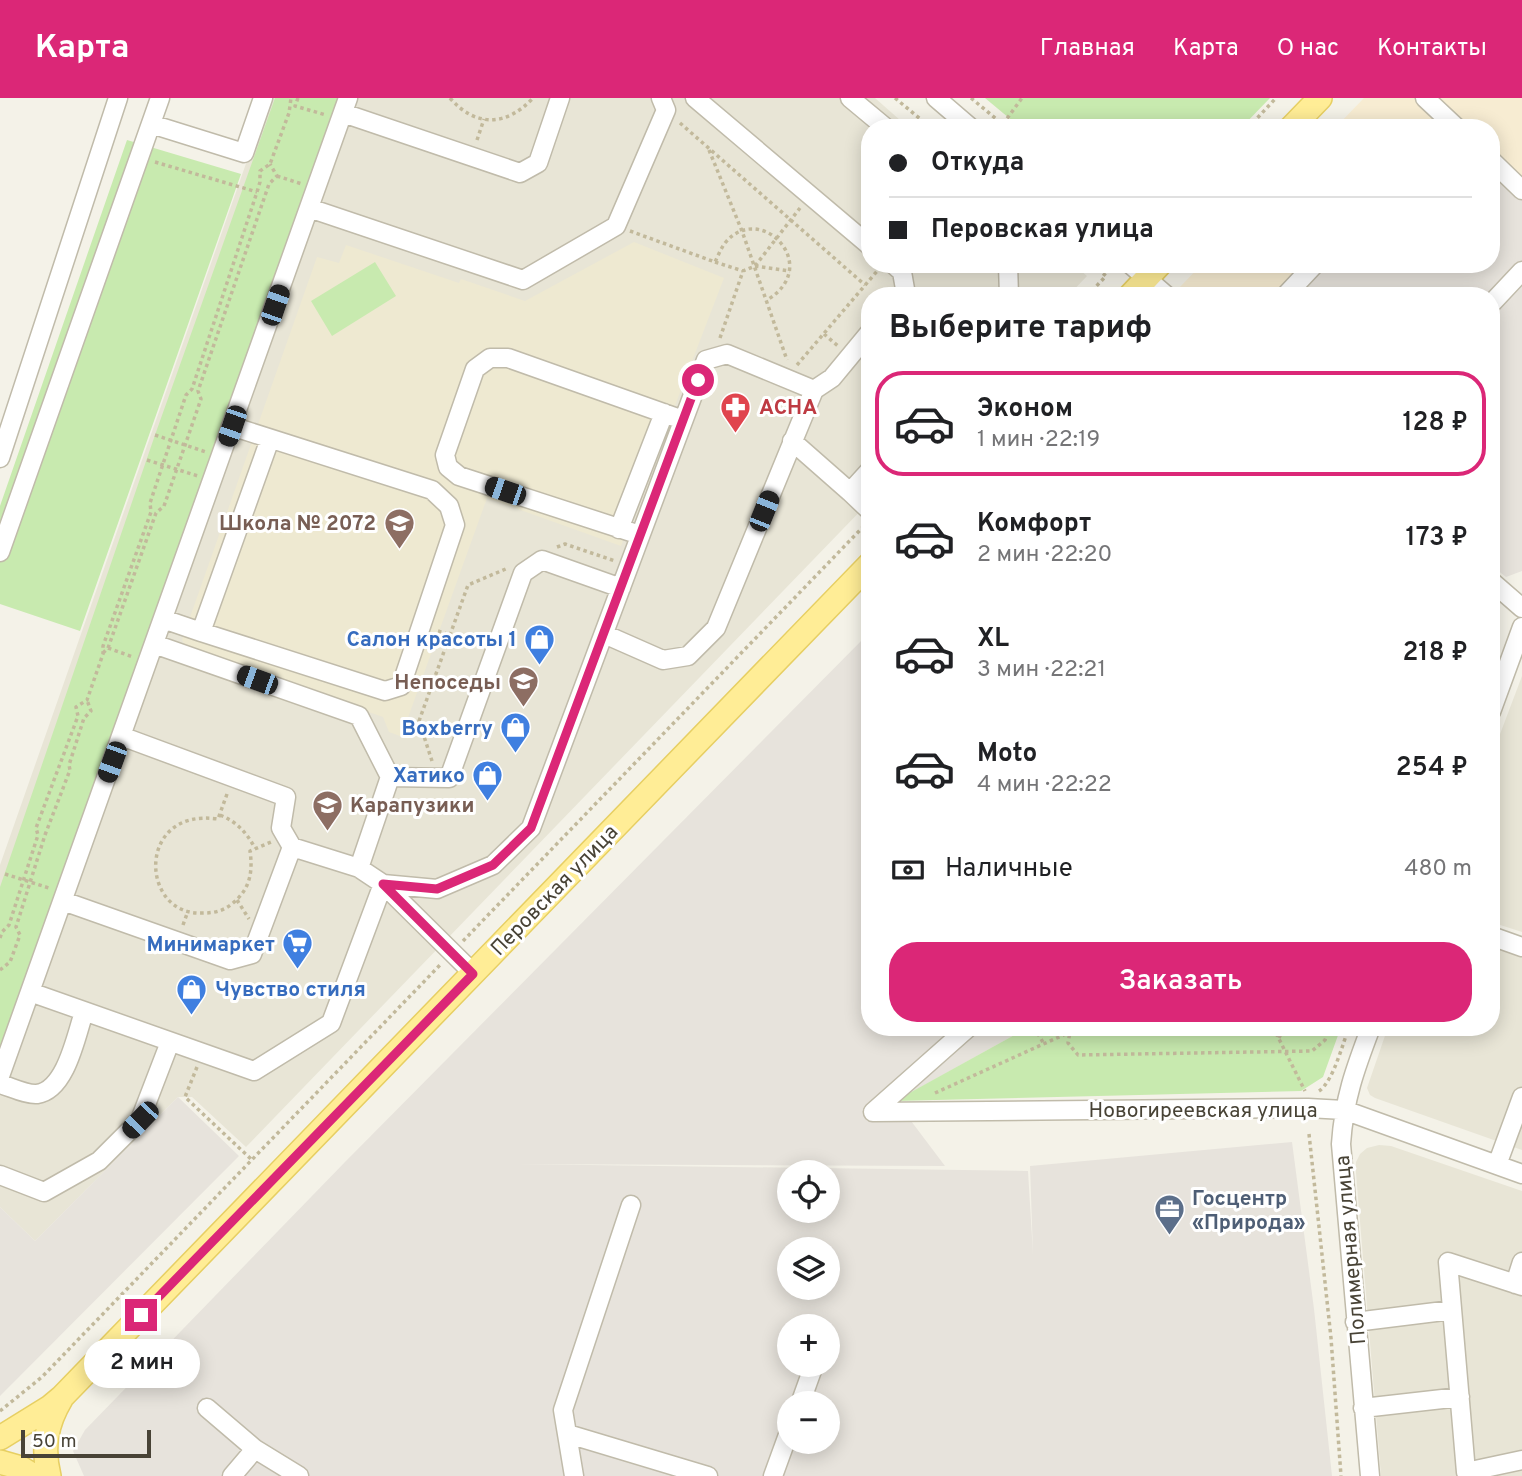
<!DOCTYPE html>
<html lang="ru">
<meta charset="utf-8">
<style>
body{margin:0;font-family:Overpass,sans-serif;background:#f2f2f2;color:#202124;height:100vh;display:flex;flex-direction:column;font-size:26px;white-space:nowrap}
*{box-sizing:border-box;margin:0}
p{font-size:23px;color:#757577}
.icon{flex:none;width:38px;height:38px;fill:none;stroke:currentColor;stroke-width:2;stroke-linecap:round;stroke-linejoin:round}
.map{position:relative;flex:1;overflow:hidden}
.panel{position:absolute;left:861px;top:189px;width:639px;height:749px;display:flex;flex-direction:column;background:#fff;border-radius:28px;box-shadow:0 4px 18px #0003}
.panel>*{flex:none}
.top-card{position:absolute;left:861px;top:21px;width:639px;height:154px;border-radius:28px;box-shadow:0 4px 18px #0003;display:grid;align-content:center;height:154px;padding:0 28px;background:#fff}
.fabs{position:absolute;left:777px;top:1062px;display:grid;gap:14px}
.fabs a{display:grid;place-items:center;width:63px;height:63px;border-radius:50%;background:#fff;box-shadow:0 4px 18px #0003;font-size:35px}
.scale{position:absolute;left:21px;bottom:18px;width:130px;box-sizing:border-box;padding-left:7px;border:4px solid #484336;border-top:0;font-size:19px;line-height:24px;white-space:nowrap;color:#484336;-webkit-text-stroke:5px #fff;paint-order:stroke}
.end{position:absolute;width:32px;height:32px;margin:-16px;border:9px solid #db2777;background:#fff;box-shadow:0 0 0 4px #fff}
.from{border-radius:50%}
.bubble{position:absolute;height:49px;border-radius:24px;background:#fff;box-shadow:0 4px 18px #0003;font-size:23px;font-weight:600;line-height:49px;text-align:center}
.car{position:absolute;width:21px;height:42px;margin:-21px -10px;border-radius:9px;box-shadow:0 0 5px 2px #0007;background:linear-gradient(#222 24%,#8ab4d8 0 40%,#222 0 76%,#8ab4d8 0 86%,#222 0)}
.top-card b{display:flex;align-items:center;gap:24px;height:66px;font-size:26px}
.top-card b+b{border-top:2px solid #e0e0e0}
.top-card i{width:18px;height:18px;background:#202124}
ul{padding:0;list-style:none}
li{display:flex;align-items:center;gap:21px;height:105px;margin:0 14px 10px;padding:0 14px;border:4px solid transparent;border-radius:28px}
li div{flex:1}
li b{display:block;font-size:26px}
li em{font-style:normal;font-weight:600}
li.selected{border-color:#db2777}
li>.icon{width:63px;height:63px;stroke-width:1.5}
h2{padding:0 28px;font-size:32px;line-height:84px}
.pay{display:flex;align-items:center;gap:18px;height:77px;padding:0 28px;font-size:26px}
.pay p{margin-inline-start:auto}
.button{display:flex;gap:14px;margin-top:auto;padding:14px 28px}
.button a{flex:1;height:80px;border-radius:28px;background:#db2777;color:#fff;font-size:28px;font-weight:600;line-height:80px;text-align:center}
header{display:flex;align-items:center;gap:42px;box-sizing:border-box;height:98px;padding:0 35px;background:#db2777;color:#fff}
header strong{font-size:33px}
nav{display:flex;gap:38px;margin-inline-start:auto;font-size:24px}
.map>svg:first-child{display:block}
.residential{fill:#e8e5d6}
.commercial{fill:#f7ecd2}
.industrial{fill:#e7e3dc;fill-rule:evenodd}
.education{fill:#eee9d1}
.green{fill:#c8eaaf}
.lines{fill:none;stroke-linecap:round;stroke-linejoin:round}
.minor-casing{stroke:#c0bbaa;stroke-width:21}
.major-casing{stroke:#e7cf63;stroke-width:26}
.path{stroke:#c2b99b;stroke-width:3.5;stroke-dasharray:3.5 3.5;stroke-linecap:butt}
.minor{stroke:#fff;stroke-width:18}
.major{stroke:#ffed96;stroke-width:23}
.route{stroke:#db2777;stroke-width:9}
.labels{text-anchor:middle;stroke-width:6;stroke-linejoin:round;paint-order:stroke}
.health-label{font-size:21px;font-weight:bold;fill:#be3a42;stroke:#fff;text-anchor:start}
.education-label{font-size:21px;font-weight:bold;fill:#785e54;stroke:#fff;text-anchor:end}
.shop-label{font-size:21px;font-weight:bold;fill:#366cbe;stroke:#fff;text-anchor:end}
.street-label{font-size:21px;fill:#484336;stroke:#fff}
.service-label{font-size:21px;font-weight:bold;fill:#4e5e75;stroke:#fff;text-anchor:start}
</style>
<header>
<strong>Карта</strong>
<nav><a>Главная</a><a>Карта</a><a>О нас</a><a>Контакты</a></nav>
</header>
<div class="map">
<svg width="1522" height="1378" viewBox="0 0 1522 1378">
<rect width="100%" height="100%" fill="#f4f2e8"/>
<path class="residential" d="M 269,0 L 875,0 L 909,30 L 870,30 L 870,166 L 1073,166 L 1087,178 L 1068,198 L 870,198 L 870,403 L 246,1049 L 192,999 L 178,999 L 35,1143 L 0,1109 L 0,767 Z
M 1522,578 L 1522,834 L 1491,824 L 1491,660 Z
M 1491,847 L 1522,857 L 1522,1052 L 1375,1000 L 1370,997 L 1367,990 L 1388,929 L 1491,929 Z
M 1379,1047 L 1391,1048 L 1522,1093 L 1522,1378 L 1381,1378 L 1356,1075 L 1356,1064 L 1360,1056 L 1367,1050 Z"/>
<path class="commercial" d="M 1364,0 L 1420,0 L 1451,30 L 1335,30 Z
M 1433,0 L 1522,0 L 1522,84 L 1491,55 L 1491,30 L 1465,30 Z
M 1202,166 L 1322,166 L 1292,198 L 1187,198 L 1179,190 Z"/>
<path class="industrial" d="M 1491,68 L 1522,98 L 1522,473 L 1506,479 L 1491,467 L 1491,198 L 1292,198 L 1322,166 L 1491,166 Z
M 870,534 L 870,929 L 1029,929 L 896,1003 L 945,1068 L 518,1066 L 1028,1073 L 1033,1156 L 1030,1068 L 1292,1044 L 1314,1211 L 1332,1378 L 84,1378 L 73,1353 L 85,1332 L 345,1064 ZM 789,1074 L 828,1074 L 828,1113 L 789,1113 ZM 789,1152 L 828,1152 L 828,1190 L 789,1190 ZM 789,1228 L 828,1228 L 828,1267 L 789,1267 ZM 789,1306 L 828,1306 L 828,1344 L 789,1344 Z
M 178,999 L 239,1058 L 0,1298 L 0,1109 L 35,1143 Z"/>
<path class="education" d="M 634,144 L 724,180 L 621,448 L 487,400 L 405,628 L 411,631 L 408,641 L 389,634 L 383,619 L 187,551 L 182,542 L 317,159 L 339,165 L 346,147 L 459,185 L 461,181 L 525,203 Z"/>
<path class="green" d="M 275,0 L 342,0 L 0,963 L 0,789 L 155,337 Z
M 985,0 L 1270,0 L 1241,30 L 1021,30 Z
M 127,42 L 241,76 L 80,533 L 0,506 L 0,408 Z
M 375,164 L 396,198 L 332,238 L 311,203 Z
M 1029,929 L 1341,929 L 1323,979 L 1301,993 L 895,1003 Z"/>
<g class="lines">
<defs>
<path id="minor" d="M 695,0 L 870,148
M 850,0 L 886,30
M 936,0 L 971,30
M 1425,0 L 1457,30
M 343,15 L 520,75 L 538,65 L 560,0
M 151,26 L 244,55 L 263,0
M 1491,62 L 1522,92
M 309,110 L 523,182 L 616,128 L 666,12 L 661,0
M 893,166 L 902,174 L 905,191 L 900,198
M 1008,166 L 1009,198
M 1130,166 L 1167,198
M 1285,198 L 1315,166
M 1491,206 L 1522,173
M 231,328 L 432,392 L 449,408 L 455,427 L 401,588 L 385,593 L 201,534 L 270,341
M 792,343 L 850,394 L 870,372
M 0,360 L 118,0
M 850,394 L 870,413
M 619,431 L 664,315
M 640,437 L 459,378 L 448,369 L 445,357 L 475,271 L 490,260 L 508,260 L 683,322
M 0,454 L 160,0
M 1491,483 L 1522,510
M 163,521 L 201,534
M 604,536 L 663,562 L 688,558 L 716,530 L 814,292
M 154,546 L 359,618 L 390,679 L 359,770
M 1491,614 L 1522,529
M 390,679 L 449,680 L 523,475 L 542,462 L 621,490
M 292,749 L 359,770 L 383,786 L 437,791 L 493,767 L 531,730 L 706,262 L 727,256 L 814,292 L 832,280 L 870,234
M 63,803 L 230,862 L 252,856 L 292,749 L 281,730 L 286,699 L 121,638
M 1491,838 L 1522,849
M 30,894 L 254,973 L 331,925 L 383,786 L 473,875
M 0,978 L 348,0
M 0,986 C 11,989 26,997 37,996 C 66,992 76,938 84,914
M 873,1014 L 1308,1010 L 1344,1012 L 1522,1076
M 873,1014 L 969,929
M 1497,1067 L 1522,999
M 0,1077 L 44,1094 L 99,1063 L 140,1022 L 170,944
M 1515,1186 L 1522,1164
M 1522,1188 L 1448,1164 L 1466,1374 L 1522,1362
M 1355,1224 L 1452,1212
M 800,1306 L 814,1267
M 207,1310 L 255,1351 L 299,1378
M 1363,1310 L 1460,1299
M 568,1336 L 708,1378
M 232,1378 L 255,1351
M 574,1378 L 563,1312 L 631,1107
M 773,1378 L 789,1334
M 1370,1378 L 1341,1046 C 1344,1001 1355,971 1371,929"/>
<path id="major" d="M 1291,30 L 1320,0
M 1130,198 L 1160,166
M 0,1340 L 50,1309 L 62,1299 L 870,466
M 0,1364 L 21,1370 L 34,1378
M 49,1378 C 42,1350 46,1326 61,1301"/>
</defs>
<use href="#minor" class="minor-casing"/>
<use href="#major" class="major-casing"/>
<path class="path" d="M 298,0 L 295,8 L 326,17
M 450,0 C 476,30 507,28 533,0
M 895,0 L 931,30
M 971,0 L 1007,30
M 680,25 L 865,187
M 1003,26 L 1022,0
M 1248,30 L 1276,0
M 477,42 L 484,21
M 709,52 L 742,133 L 787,262
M 155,64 L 257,94
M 277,78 L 302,86
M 630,133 L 715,164 C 718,158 721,150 725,145 C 760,102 824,168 767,202
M 715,164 L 743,173
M 755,168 L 790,173
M 1087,198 L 1106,178 L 1092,166
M 824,236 L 838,248
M 720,240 L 743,173 L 755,168 L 800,110
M 797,267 L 878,172
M 155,337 L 206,354
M 147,362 L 198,378
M 557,449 L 565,446 L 615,463
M 1491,516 L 1498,523 L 1491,541
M 438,533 L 480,547
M 108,550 L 133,559
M 103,555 L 108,550 L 156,415 L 164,408 L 201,301 L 198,293 L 269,86 L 277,78 L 270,66
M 432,663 L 419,623 L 468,487 L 508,470
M 227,696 L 218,721 C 135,709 140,819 203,815 C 214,815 224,813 233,805 C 250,791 253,774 250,753 L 271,744
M 220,717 C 237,724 246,734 255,750
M 5,776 L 49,790
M 237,802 L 249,821
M 183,827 L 188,813
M 0,840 L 2,834 L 9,827 L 38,737 L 36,730 L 78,618 L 76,609 L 87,602 L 103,556 L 103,548 L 151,414 L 150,405 L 186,297 L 192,291 L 257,94 L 260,84 L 260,73 L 270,66 L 289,15 L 291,0
M 463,843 L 864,428
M 0,872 L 10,864 L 20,837 L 16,829 L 45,737 L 70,672 L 69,667 L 84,620 L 91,613 L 87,602
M 1034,929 L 1044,946
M 1080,929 L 1070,934 L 1068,945 L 1078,957 L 1312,953 L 1325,942 L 1330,929
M 1273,929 L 1305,993
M 1279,940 L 1284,929
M 197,969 L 185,999 L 252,1062
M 1319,993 C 1333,984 1343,945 1349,929
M 935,995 L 1070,934
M 1309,1036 L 1331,1240 L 1341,1378
M 0,1313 L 42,1279 L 441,866"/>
<use href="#minor" class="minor"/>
<use href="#major" class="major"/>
</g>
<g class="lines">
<path class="route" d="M 141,1217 L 473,876 L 383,786 L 437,791 L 493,767 L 531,730 L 698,282"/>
</g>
<defs>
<symbol id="pharmacy-pin" viewBox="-11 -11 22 30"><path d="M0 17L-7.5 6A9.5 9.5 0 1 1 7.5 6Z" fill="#e0444e" stroke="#fff"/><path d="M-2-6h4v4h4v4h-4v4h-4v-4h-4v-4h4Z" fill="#fff"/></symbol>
<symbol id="school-pin" viewBox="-11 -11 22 30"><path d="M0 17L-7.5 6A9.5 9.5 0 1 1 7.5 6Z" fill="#8d6e63" stroke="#fff"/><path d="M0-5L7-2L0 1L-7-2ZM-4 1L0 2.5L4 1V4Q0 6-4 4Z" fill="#fff"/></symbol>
<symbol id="shop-pin" viewBox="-11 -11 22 30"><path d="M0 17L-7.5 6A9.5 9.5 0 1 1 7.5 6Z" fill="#3f7fe0" stroke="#fff"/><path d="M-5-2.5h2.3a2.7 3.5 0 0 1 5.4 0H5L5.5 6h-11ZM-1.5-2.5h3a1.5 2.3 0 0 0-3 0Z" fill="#fff"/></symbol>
<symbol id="supermarket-pin" viewBox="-11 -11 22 30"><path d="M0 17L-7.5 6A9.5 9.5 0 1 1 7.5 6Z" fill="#3f7fe0" stroke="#fff"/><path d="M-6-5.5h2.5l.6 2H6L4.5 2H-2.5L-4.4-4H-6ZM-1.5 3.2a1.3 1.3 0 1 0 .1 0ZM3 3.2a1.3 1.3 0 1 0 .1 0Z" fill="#fff"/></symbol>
<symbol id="office-pin" viewBox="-11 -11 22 30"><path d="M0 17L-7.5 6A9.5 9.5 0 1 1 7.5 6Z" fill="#5c6f8a" stroke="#fff"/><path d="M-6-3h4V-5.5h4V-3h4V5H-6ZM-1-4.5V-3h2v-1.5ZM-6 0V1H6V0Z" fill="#fff"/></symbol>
</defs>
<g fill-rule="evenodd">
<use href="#pharmacy-pin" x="718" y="292" width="35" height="47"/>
<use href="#school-pin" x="382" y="408" width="35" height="47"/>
<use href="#shop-pin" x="522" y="524" width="35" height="47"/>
<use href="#school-pin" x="506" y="566" width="35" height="47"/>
<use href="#shop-pin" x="498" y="612" width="35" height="47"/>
<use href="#shop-pin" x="470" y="660" width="35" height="47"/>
<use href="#school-pin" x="310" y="690" width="35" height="47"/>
<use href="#supermarket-pin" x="280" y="828" width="35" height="47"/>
<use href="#shop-pin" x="174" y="874" width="35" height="47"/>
<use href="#office-pin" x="1152" y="1094" width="35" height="47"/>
</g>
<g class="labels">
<g class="health-label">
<text x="759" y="316">АСНА</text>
</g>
<g class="education-label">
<text x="376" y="432">Школа № 2072</text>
<text x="501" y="591">Непоседы</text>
<text x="350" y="714" text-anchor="start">Карапузики</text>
</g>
<g class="shop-label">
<text x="517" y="548">Салон красоты 1</text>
<text x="493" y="637">Boxberry</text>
<text x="465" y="684">Хатико</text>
<text x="275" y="853">Минимаркет</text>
<text x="215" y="898" text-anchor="start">Чувство стиля</text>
</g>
<g class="street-label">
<text transform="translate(554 792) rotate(-46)" y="7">Перовская улица</text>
<text x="1203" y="1019">Новогиреевская улица</text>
<text transform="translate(1350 1152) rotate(-95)" y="7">Полимерная улица</text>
</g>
<g class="service-label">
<text x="1192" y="1107">Госцентр<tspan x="1192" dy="24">«Природа»</tspan></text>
</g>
</g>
</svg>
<div class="fabs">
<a><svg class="icon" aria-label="locate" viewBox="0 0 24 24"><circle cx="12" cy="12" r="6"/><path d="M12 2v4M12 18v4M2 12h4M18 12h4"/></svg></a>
<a><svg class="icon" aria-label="layers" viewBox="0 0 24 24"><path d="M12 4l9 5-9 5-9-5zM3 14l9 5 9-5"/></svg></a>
<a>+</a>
<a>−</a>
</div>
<div class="scale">50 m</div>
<i class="end from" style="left:698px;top:282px"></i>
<i class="end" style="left:141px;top:1217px"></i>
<div class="bubble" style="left:84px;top:1241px;width:116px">2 мин</div>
<i class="car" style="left:275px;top:207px;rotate:19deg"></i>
<i class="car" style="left:232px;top:328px;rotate:199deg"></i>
<i class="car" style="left:505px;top:393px;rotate:289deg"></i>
<i class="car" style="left:764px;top:413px;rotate:22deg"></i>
<i class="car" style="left:257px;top:582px;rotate:290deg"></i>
<i class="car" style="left:112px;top:664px;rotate:200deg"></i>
<i class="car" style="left:140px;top:1022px;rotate:224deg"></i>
<div class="top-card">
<b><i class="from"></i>Откуда</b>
<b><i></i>Перовская улица</b>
</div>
<section class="panel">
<h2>Выберите тариф</h2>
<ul>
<li class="selected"><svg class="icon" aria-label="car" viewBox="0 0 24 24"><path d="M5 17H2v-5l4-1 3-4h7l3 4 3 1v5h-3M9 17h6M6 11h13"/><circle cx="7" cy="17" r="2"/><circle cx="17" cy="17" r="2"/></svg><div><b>Эконом</b><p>1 мин · 22:19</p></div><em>128 ₽</em></li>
<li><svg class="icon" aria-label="car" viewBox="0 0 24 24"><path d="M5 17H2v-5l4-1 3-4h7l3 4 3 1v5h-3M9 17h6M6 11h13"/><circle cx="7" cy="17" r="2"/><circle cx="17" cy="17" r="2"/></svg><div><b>Комфорт</b><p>2 мин · 22:20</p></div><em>173 ₽</em></li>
<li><svg class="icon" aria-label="car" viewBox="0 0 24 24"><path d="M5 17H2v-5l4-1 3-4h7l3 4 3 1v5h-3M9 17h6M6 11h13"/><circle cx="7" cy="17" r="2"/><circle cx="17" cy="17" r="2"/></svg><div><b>XL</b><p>3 мин · 22:21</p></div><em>218 ₽</em></li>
<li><svg class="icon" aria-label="car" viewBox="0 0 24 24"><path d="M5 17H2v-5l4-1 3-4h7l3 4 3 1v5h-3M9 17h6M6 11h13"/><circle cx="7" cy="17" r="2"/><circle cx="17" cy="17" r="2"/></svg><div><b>Moto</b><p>4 мин · 22:22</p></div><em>254 ₽</em></li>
</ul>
<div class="pay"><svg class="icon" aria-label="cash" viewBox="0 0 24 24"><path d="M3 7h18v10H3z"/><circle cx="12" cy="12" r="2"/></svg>Наличные<p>480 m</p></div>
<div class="button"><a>Заказать</a></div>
</section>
</div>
